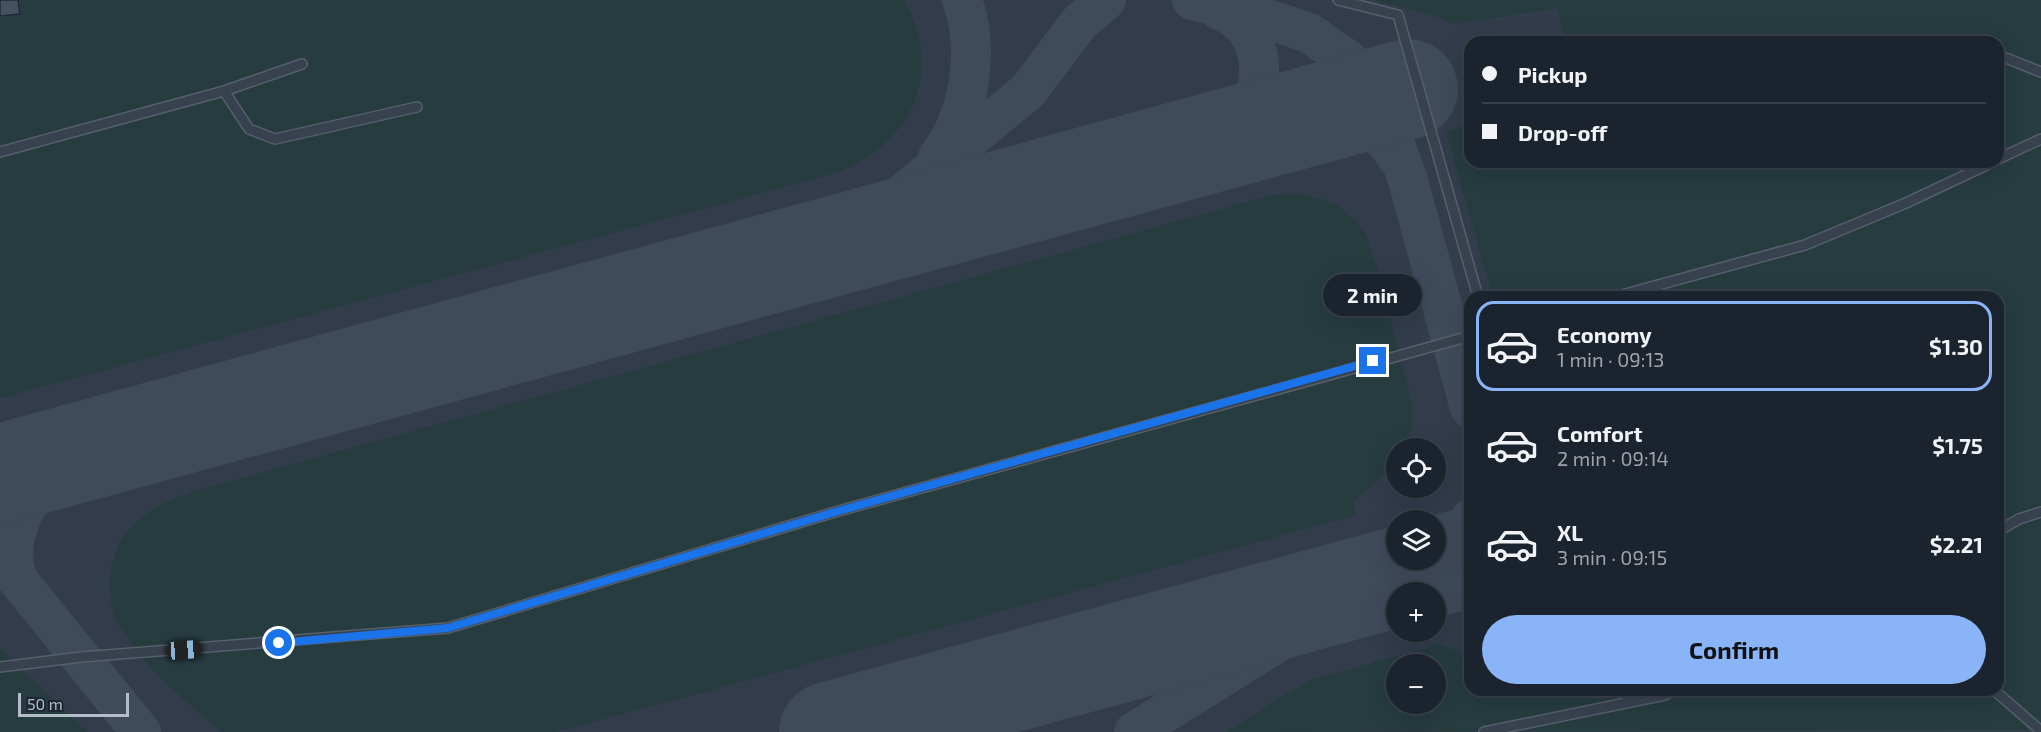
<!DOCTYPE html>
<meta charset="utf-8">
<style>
body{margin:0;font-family:"Exo 2",sans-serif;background:#282f3a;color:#f1f3f6;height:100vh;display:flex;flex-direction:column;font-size:22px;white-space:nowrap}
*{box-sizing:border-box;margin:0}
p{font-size:20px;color:#a0a4aa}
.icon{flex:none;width:33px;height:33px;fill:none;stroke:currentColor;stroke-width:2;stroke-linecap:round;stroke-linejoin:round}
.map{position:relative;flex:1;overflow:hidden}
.drawer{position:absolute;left:1464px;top:291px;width:540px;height:405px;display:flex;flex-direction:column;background:#1b232e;border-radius:18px;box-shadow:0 6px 24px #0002,0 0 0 2px #39404a}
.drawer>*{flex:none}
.top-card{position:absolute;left:1464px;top:36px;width:540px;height:132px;border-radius:18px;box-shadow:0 6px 24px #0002,0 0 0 2px #39404a;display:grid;align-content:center;height:132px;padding:0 18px;background:#1b232e}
.controls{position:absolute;left:1386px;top:438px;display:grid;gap:12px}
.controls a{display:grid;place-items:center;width:60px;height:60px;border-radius:50%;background:#1b232e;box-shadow:0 6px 24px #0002,0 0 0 2px #39404a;font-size:30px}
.scale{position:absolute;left:18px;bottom:15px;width:111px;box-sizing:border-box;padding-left:6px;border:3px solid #b4bcc9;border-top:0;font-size:16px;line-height:21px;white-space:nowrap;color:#b4bcc9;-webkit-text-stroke:4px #1d2633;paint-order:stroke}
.end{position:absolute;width:27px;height:27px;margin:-14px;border:8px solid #1a73e8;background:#fff;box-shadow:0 0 0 3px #fff}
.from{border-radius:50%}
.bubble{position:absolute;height:42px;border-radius:21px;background:#1b232e;box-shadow:0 6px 24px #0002,0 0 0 2px #39404a;font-size:20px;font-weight:700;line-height:42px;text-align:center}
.car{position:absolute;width:18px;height:36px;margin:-18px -9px;border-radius:8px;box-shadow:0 0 4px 2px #0007;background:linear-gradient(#222 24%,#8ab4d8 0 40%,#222 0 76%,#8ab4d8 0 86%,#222 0)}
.top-card b{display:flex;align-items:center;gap:21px;height:57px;font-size:22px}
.top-card b+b{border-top:2px solid #39404a}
.top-card i{width:15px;height:15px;background:#f1f3f6}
ul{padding:10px 0 0;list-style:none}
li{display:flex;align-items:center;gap:18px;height:90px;margin:0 12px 9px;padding:0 6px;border:3px solid transparent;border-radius:18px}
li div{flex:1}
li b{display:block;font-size:22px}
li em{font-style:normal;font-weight:700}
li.on{border-color:#8ab4f8}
li>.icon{width:54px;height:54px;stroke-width:1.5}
.primary-button{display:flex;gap:12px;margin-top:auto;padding:12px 18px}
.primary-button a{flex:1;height:69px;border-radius:36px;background:#8ab4f8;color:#111;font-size:24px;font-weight:700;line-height:69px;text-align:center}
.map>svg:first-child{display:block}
.airport{fill:#323c4b;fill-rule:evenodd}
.green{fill:#263c3f;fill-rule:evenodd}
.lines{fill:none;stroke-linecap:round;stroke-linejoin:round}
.taxiway{stroke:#3f4a5a;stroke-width:40}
.runway{stroke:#3f4a5a;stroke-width:100}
.building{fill:#455162;stroke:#1f2835;stroke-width:1.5}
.lane-casing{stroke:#565f6c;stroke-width:12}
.lane{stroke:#38414e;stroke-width:9}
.route{stroke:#1a73e8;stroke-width:8}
</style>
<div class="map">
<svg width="2041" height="732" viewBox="0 0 2041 732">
<rect width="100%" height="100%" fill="#242f3e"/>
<path class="airport" d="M 0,0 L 2041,0 L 2041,732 L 0,732 ZM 1470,42 L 1998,42 L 1998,162 L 1470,162 ZM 1470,297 L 1998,297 L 1998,690 L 1470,690 ZM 1396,448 L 1436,448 L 1436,488 L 1396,488 ZM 1396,520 L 1436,520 L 1436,560 L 1396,560 ZM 1396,592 L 1436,592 L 1436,632 L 1396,632 ZM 1396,664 L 1436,664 L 1436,704 L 1396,704 Z"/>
<path class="green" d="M 20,0 L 904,0 C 945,74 911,144 835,173 L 0,398 L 0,18 L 22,15 Z
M 1374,0 L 2041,0 L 2041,730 L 1226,732 L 1308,681 L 1440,644 L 1470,656 L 1470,690 L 1998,690 L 1998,297 L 1493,297 L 1446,132 L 1470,123 L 1470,162 L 1998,162 L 1998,42 L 1566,42 L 1557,8 L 1454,24 L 1435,16 ZM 1396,664 L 1436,664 L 1436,704 L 1396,704 Z
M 1301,193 L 1335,204 L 1356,221 L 1366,235 L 1379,275 L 1412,404 L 1412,425 L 1406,447 L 1396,448 L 1396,462 L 1393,467 L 1353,501 L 1356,515 L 556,732 L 223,732 C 188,703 142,666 120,626 C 100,592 110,542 141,518 C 157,505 177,498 195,491 L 1273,195 Z
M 0,649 L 87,732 L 0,732 Z"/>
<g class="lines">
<path class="taxiway" d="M 1192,0 L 1277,22 L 1309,33 L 1348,60 L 1369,83 L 1377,97 L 1407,177 L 1470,408
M 1290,121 C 1330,112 1375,118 1397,158
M 1195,147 C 1210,142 1225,137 1237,125 C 1271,90 1267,26 1217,9
M 938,157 C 970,116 980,49 962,0
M 841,244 L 1028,91 L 1079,23 L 1106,0
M 1470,519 L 1461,557 L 1470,578
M 0,558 L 141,732
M 1402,575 L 1443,576 L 1470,584
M 17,578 C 0,529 43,468 86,450
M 897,713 C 932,707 961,705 988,732
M 1134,732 L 1371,584"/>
<path class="runway" d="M 0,474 L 1408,89
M 829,732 L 1470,557"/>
</g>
<path class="building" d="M 0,0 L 18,0 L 20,14 L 0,16 Z"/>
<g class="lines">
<defs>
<path id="lane" d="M 1338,0 L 1398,15 L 1478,297
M 2001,56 L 2041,72
M 224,91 L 249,129 L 275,139 L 417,107
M 0,152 L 224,91 L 302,64
M 1998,159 L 2041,139
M 1614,297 L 1805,245 L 1906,203 L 1993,162
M 1998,531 L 2019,519 L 2041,512
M 0,667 L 81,657 L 448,628 L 835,512 L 1470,336
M 1625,690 L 1628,702
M 1994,690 L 2041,731
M 1484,732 L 1665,695 L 1675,690"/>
</defs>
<use href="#lane" class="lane-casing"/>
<use href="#lane" class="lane"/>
</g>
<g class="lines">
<path class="route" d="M 279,643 L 448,628 L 835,512 L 1373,361"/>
</g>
</svg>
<div class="controls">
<a><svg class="icon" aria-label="locate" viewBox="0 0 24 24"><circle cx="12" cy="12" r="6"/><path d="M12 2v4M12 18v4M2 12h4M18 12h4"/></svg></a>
<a><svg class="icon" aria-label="layers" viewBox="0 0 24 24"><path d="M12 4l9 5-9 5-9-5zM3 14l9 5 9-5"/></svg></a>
<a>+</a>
<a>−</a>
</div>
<div class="scale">50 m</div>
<i class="end from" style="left:279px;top:643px"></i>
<i class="end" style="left:1373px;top:361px"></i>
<div class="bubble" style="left:1323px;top:274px;width:99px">2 min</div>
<i class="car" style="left:184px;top:650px;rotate:86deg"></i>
<div class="top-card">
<b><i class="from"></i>Pickup</b>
<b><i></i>Drop-off</b>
</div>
<section class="drawer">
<ul>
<li class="on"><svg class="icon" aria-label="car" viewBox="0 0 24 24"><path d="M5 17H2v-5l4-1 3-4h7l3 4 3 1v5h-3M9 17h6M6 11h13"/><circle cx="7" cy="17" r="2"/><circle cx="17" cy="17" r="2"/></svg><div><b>Economy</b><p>1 min · 09:13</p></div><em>$1.30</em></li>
<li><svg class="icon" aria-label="car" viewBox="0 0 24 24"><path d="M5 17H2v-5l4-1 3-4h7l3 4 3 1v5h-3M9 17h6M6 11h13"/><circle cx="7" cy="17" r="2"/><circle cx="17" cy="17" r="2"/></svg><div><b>Comfort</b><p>2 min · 09:14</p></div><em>$1.75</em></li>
<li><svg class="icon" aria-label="car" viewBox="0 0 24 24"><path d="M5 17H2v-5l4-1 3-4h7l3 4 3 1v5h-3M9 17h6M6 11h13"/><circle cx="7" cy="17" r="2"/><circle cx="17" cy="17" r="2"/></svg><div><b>XL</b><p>3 min · 09:15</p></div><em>$2.21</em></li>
</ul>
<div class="primary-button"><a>Confirm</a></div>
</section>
</div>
